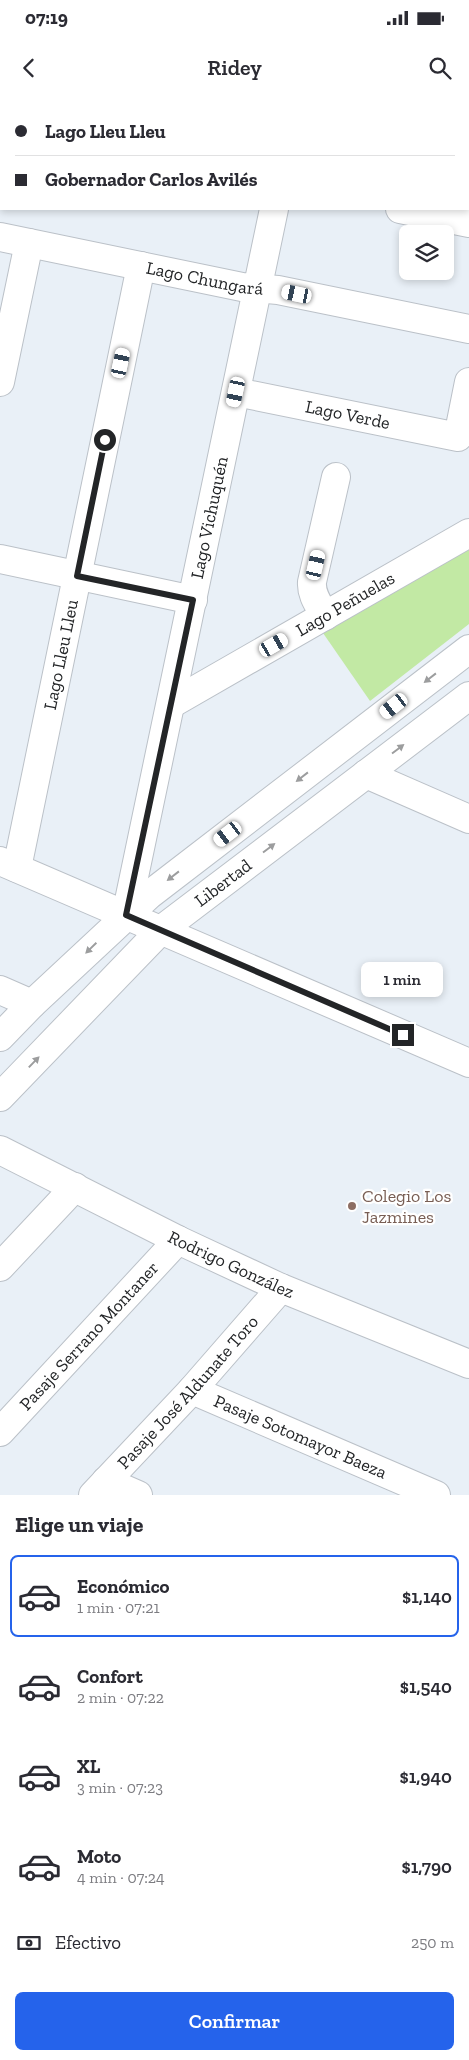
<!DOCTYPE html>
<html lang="es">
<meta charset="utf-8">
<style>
body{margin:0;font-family:"Zilla Slab",serif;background:#f2f2f3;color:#2b2b33;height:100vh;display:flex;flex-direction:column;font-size:19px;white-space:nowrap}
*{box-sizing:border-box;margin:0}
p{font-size:16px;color:#7c7c81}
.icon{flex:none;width:28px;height:28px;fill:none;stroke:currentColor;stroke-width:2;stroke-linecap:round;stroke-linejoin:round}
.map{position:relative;height:1395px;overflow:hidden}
.details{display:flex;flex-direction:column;background:#fff;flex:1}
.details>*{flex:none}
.hud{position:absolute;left:0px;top:0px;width:470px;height:110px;box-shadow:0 2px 8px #0003;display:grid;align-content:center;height:110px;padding:0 15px;background:#fff}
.tools{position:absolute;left:399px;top:125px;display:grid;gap:10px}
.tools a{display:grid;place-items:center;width:55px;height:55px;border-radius:8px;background:#fff;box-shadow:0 2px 8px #0003;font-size:25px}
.end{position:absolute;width:22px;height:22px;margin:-11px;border:6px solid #232527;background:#fff;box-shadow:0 0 0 2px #fff}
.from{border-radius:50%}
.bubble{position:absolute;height:35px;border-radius:8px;background:#fff;box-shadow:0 2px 8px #0003;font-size:16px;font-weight:600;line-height:35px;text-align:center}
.car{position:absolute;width:15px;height:30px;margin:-15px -8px;border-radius:6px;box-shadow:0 0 4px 1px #0007;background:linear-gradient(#fff 24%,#345 0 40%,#fff 0 76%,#345 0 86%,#fff 0)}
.hud b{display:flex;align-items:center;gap:18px;height:48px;font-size:19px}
.hud b+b{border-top:1px solid #e1e1e2}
.hud i{width:12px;height:12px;background:#2b2b33}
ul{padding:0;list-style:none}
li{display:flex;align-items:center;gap:15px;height:82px;margin:0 10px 8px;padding:0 5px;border:2px solid transparent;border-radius:8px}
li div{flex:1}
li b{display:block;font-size:19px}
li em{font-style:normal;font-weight:600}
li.active{border-color:#2563eb}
li>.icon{width:45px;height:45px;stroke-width:1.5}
h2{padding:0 15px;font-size:22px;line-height:60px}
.pay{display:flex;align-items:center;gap:12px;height:55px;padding:0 15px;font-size:19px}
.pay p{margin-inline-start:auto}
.action{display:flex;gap:10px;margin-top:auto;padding:10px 15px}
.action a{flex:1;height:58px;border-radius:8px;background:#2563eb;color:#fff;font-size:20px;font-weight:600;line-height:58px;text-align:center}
.status{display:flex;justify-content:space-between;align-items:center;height:35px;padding:0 25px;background:#fff;direction:ltr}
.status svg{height:14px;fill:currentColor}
header{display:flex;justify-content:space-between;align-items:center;height:65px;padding:0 15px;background:#fff;font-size:22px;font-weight:600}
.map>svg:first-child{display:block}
.green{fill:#c2e9a4}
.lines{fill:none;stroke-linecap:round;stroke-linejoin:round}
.minor-casing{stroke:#bbc1c8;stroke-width:30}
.minor{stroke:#fff;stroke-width:28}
.oneway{fill:#9c9d9e}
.route{stroke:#232527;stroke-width:6}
.education-dot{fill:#8d6e63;stroke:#fff;stroke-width:2}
.labels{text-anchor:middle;stroke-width:4.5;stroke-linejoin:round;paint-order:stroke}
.street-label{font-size:18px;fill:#232527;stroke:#fff}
.education-label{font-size:18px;fill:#785e54;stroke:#fff;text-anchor:start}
</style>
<div class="status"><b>07:19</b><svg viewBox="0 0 49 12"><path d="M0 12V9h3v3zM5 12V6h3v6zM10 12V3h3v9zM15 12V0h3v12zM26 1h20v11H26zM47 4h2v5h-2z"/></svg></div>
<header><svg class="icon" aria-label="back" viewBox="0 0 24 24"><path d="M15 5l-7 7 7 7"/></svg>Ridey<svg class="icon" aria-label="search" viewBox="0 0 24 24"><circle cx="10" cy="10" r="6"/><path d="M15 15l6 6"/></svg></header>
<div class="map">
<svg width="469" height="1395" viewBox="0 0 469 1395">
<rect width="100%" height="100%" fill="#e9f0f7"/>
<path class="green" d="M 469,447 L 469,524 L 370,601 L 323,533 Z"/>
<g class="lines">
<defs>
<g id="minor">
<path d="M 297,1 L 297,0"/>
<path d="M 415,1 L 415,0"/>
<path d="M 0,2 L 2,0"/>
<path d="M 0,21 L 1,21"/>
<path d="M 400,109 L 469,123"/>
<path id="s1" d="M 0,137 L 242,187 L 278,190 L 469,229"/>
<path d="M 0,282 L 29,143"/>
<path id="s2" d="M 236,292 L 458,337 L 469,282"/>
<path d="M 0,459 L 193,500"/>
<path d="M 325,516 C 319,505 311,495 312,482 L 336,377"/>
<path id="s3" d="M 171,604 L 469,433"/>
<path d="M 366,674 L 469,719"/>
<path d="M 0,761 L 469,963"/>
<path id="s4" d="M 17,768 L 141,166"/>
<path id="s5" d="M 126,815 L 274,109"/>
<path d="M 0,890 L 32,904"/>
<path d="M 0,937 L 32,904 L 149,795 L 469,549"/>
<path id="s6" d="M 0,997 L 161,830 L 469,596"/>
<path id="s7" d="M 0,1050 L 178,1140 L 281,1188 L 469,1264"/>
<path d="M 0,1167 L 75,1087"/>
<path id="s8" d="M 192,1290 L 436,1395"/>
<path id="s9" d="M 0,1332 L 178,1140"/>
<path d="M 106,1381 L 138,1395"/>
<path id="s10" d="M 93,1395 L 192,1290 L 281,1188"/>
</g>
</defs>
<use href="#minor" class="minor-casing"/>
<use href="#minor" class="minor"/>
</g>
<defs><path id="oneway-solid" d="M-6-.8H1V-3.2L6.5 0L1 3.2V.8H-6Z" transform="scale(1.25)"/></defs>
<g class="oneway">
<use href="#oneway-solid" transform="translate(430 578) rotate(142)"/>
<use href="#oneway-solid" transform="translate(398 649) rotate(-37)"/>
<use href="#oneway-solid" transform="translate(302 677) rotate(142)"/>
<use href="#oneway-solid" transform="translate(269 748) rotate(-37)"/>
<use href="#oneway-solid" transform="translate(173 776) rotate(142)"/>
<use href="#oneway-solid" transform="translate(91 848) rotate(136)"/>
<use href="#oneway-solid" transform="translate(34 962) rotate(-46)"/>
</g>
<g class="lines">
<path class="route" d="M 105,340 L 77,476 L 193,500 L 126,815 L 403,935"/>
</g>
<circle class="education-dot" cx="352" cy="1106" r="5"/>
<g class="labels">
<g class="street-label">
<text dy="6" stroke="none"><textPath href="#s1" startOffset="209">Lago Chungará</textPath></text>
<text dy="6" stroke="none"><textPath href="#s2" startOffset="114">Lago Verde</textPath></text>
<text dy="6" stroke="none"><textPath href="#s5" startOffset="406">Lago Vichuquén</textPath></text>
<text dy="6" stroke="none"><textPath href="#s3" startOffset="201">Lago Peñuelas</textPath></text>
<text dy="6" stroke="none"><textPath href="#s4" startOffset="218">Lago Lleu Lleu</textPath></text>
<text dy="6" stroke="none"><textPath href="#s6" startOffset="310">Libertad</textPath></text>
<text dy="6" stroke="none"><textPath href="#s7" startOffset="258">Rodrigo González</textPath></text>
<text dy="6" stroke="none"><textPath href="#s9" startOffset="131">Pasaje Serrano Montaner</textPath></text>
<text dy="6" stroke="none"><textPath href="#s10" startOffset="140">Pasaje José Aldunate Toro</textPath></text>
<text dy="6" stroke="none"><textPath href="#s8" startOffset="118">Pasaje Sotomayor Baeza</textPath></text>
</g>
<g class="education-label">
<text x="362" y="1102">Colegio Los<tspan x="362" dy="21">Jazmines</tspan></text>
</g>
</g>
</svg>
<div class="tools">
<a><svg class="icon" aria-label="layers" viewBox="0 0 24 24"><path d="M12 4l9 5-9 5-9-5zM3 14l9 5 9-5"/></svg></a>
</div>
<i class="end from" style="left:105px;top:340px"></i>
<i class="end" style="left:403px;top:935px"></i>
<div class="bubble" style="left:361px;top:862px;width:82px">1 min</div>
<i class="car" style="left:297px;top:194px;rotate:282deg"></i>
<i class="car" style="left:121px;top:263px;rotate:12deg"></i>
<i class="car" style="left:236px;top:292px;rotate:192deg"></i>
<i class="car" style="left:316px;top:465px;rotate:13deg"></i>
<i class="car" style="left:274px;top:545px;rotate:60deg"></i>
<i class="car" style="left:394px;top:606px;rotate:232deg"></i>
<i class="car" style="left:228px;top:734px;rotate:233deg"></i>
<div class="hud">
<b><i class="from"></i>Lago Lleu Lleu</b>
<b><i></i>Gobernador Carlos Avilés</b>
</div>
</div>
<section class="details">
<h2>Elige un viaje</h2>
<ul>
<li class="active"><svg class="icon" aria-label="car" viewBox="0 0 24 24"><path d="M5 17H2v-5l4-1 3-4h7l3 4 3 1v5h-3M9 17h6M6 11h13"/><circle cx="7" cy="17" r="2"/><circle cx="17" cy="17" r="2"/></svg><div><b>Económico</b><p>1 min · 07:21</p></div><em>$1,140</em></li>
<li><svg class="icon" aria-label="car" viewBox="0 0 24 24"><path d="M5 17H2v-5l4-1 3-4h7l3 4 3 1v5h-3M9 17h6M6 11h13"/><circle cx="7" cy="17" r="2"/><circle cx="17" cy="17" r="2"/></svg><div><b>Confort</b><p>2 min · 07:22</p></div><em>$1,540</em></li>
<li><svg class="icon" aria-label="car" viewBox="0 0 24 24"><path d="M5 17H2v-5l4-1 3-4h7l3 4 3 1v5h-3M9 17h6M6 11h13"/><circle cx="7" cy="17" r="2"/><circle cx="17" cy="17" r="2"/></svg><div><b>XL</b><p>3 min · 07:23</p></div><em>$1,940</em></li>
<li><svg class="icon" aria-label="car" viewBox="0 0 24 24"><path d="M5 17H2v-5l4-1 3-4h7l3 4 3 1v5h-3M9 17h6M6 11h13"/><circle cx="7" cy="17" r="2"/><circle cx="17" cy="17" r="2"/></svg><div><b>Moto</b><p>4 min · 07:24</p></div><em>$1,790</em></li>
</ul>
<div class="pay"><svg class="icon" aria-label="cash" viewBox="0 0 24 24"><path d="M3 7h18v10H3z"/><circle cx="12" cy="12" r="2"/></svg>Efectivo<p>250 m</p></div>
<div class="action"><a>Confirmar</a></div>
</section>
